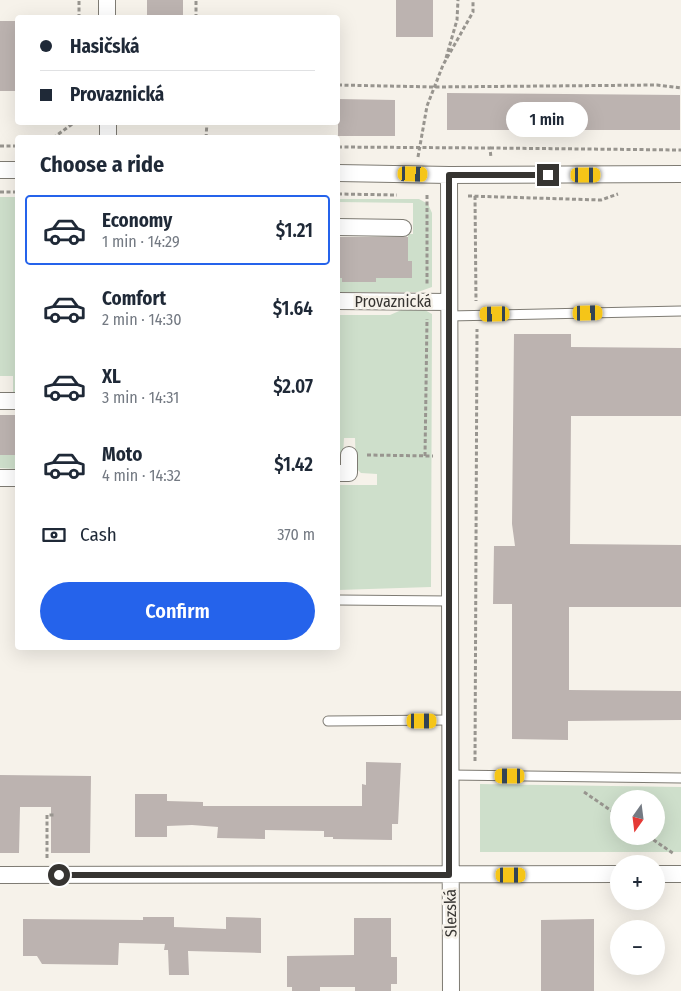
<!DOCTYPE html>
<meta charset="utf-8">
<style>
body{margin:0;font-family:"Fira Sans Condensed",sans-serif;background:#f6f6f7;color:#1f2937;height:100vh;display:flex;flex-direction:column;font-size:19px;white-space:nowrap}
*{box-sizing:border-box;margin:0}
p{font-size:16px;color:#747a83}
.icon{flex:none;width:28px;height:28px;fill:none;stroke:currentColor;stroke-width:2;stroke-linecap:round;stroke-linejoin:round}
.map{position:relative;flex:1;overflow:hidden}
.sheet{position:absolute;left:15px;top:135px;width:325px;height:515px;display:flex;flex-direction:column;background:#fff;border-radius:5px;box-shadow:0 5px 20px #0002}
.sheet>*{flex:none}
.guide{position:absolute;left:15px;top:15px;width:325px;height:110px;border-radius:5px;box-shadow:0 5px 20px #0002;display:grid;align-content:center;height:110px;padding:0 25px;background:#fff}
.needle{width:32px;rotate:194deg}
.tools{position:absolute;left:610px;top:790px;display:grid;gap:10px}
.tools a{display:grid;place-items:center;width:55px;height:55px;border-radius:50%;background:#fff;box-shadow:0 5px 20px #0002;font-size:25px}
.end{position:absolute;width:22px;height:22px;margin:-11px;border:6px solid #363431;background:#fff;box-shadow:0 0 0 2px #fff}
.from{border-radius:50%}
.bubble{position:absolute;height:35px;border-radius:18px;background:#fff;box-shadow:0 5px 20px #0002;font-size:16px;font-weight:600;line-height:35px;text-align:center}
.car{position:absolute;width:15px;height:30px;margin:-15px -8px;border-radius:6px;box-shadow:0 0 4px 1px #0007;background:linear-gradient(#f5c518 24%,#345 0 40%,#f5c518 0 76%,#345 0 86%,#f5c518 0)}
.guide b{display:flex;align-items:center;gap:18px;height:48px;font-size:19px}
.guide b+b{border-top:1px solid #e0e1e3}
.guide i{width:12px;height:12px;background:#1f2937}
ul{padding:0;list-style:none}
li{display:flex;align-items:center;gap:15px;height:70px;margin:0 10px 8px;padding:0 15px;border:2px solid transparent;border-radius:5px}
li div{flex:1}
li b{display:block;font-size:19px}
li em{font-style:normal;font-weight:600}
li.on{border-color:#2563eb}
li>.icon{width:45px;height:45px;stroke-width:1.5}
h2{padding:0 25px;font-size:22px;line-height:60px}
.pay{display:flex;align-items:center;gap:12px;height:55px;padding:0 25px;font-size:19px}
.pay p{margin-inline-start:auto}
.primary-button{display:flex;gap:10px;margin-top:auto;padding:10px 25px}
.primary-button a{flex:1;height:58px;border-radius:30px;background:#2563eb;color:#fff;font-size:20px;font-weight:600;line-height:58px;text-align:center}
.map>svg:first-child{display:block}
.green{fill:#cedfcb;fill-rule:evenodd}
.building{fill:#bcb3b0}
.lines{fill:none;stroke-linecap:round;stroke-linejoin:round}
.lane-casing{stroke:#7e7b73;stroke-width:11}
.street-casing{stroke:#7e7b73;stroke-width:18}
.path{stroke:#98958f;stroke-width:3;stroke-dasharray:4 2.5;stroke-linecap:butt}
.lane{stroke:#fff;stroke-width:9}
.street{stroke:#fff;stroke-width:16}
.route{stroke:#363431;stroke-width:6}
.labels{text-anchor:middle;stroke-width:5;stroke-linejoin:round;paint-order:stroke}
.street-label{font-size:16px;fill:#363431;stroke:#f6f2ea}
</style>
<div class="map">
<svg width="681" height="991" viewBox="0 0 681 991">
<rect width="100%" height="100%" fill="#f6f2ea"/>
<path class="green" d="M 0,197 L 17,197 L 17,392 L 13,392 L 13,376 L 0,376 Z
M 338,199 L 419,199 L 428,204 L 432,213 L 432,287 L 418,292 L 338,292 L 338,278 L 342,278 L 342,282 L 376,282 L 376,278 L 412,278 L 412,261 L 408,261 L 408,234 L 413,234 L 413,203 L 338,202 Z
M 406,308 L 423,309 L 432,314 L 431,587 L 338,590 L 338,485 L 377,485 L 377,474 L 361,473 L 356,468 L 355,438 L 344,438 L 343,456 L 338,459 L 338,315 L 390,315 Z
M 0,455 L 17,455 L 17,469 L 0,468 Z
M 480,784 L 681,787 L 681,852 L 480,852 ZM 619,799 L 656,799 L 656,836 L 619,836 Z"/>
<path class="building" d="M 147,0 L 183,0 L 183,18 L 147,18 Z
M 396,0 L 433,0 L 433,37 L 396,37 Z
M 0,21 L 18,21 L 18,91 L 0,91 Z
M 447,93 L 680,95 L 680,130 L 447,130 Z
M 338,99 L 395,100 L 395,136 L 338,136 Z
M 338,237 L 408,237 L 408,261 L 412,261 L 412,278 L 376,278 L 376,282 L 342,282 L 342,278 L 338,278 Z
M 514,334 L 571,334 L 571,347 L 681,348 L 681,416 L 571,416 L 570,544 L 681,545 L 681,607 L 569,607 L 569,690 L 681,691 L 681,720 L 568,721 L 568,740 L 512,739 L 512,604 L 493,604 L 494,546 L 515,546 L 512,524 Z
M 0,415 L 18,415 L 18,455 L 0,455 Z
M 366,762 L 401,763 L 398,824 L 392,824 L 392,840 L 333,839 L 333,837 L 324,837 L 324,831 L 265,830 L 265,839 L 217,838 L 218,827 L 192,825 L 167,826 L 167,837 L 135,837 L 135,794 L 167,794 L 167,801 L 203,802 L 203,806 L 362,806 L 362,784 L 366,785 Z
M 0,775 L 91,776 L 90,853 L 51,853 L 51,807 L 20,807 L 19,853 L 0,853 Z
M 143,917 L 174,917 L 174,927 L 226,929 L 226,917 L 261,918 L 261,953 L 188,951 L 189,975 L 169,975 L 168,950 L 164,950 L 165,944 L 119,943 L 118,965 L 42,964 L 37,956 L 23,956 L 23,919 L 143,920 Z
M 354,918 L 391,918 L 391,957 L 397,957 L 397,984 L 391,984 L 391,991 L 355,991 L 355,987 L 320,987 L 320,991 L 292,991 L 292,987 L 287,987 L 287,956 L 354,955 Z
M 594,919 L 594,991 L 541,991 L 541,920 Z"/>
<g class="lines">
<defs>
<path id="lane" d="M 449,316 L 681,311
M 338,600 L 449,601
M 328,721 L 449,720
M 449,775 L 681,778"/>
<path id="street" d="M 107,0 L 107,18
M 108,122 L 108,138
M 0,170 L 18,170
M 338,173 L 449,175 L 681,174
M 449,175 L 451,991
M 338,227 L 403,228
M 338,301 L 449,302
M 0,401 L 18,401
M 338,473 L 349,473 L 349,455
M 0,478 L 18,478
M 656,874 L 681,874
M 0,875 L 619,874"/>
</defs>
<use href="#lane" class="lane-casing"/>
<use href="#street" class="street-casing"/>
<path class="path" d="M 79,18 L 79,0
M 196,18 L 196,0
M 446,58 L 457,20 L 458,0
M 338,85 L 434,87 L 657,85 L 681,88
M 53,138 L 75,122
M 206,138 L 207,122
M 0,146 L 18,146
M 338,147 L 490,148 L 491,158
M 490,148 L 681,150
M 418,157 L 427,106 L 443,65 L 473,12 L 473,0
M 0,192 L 18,192
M 338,194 L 397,195
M 427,195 L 427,284
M 468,196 L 601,200 L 618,194
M 475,196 L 476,301
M 338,318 L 338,442
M 367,455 L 433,456
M 425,456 L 427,319
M 475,761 L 477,329
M 584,792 L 619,816
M 648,836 L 674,854
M 47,858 L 47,815 L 55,815"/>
<use href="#lane" class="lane"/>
<use href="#street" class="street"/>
</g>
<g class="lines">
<path class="route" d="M 59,875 L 449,875 L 449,175 L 548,175"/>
</g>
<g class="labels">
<g class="street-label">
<text x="393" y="307">Provaznická</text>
<text transform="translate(450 913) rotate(-91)" y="6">Slezská</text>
</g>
</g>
</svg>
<div class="tools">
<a><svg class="needle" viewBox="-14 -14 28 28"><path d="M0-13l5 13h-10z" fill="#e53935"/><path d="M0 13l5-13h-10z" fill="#747a83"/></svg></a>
<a>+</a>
<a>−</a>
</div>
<i class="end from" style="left:59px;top:875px"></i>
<i class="end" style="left:548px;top:175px"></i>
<div class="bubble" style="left:506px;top:102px;width:82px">1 min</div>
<i class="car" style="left:413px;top:174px;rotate:92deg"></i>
<i class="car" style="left:586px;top:175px;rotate:90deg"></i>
<i class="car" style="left:588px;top:313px;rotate:89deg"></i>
<i class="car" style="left:495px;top:314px;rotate:269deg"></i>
<i class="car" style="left:422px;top:721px;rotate:90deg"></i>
<i class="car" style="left:510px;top:776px;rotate:270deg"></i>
<i class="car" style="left:511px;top:875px;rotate:90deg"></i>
<div class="guide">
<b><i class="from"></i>Hasičská</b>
<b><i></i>Provaznická</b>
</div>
<section class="sheet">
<h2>Choose a ride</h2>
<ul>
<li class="on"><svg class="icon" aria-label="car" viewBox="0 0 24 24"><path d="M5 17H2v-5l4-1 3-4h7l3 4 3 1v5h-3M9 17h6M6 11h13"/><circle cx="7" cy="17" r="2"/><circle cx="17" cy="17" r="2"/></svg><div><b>Economy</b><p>1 min · 14:29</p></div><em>$1.21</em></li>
<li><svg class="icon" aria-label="car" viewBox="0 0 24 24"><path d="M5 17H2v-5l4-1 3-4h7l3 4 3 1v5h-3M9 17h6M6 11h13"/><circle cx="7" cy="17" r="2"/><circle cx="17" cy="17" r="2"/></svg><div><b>Comfort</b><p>2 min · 14:30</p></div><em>$1.64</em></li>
<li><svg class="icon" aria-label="car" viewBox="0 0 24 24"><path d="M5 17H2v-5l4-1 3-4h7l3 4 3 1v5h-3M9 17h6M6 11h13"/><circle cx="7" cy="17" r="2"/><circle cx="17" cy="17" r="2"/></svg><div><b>XL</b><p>3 min · 14:31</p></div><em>$2.07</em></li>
<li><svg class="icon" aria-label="car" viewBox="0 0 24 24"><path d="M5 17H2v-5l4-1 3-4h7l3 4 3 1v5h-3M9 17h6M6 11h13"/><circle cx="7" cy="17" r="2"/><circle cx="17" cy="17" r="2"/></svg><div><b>Moto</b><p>4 min · 14:32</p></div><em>$1.42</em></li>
</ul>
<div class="pay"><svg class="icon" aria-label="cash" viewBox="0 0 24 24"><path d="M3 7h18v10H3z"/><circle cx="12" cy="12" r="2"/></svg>Cash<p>370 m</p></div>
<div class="primary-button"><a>Confirm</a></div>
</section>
</div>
